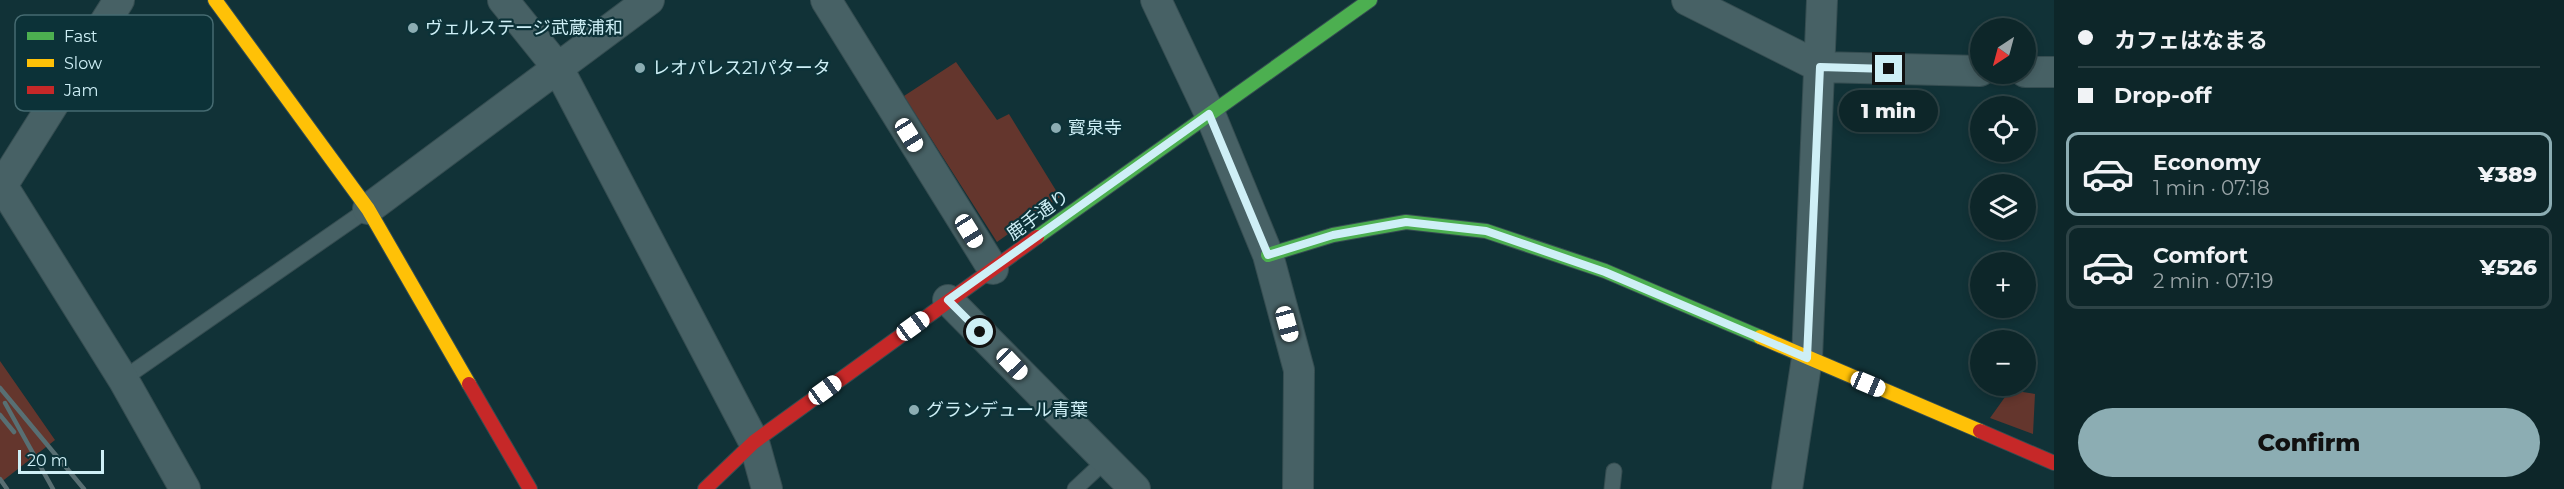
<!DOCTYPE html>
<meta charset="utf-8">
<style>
body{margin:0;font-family:Montserrat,"Noto Sans JP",sans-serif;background:#162e31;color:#f1f3f6;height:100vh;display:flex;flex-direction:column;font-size:22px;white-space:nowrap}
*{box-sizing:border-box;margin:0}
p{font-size:20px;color:#9aa5a8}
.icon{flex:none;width:33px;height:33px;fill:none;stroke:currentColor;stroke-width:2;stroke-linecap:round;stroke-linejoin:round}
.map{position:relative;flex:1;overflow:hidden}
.details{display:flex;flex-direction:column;background:#0d2629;width:510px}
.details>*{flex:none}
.guide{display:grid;align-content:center;height:132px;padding:0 24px;background:#0d2629}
.needle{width:39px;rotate:216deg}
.fabs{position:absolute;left:1970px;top:18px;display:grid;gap:12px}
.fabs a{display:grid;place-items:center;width:66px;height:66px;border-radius:50%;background:#0d2629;box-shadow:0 3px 9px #0003,0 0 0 2px #2d4346;font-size:30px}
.scale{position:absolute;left:18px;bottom:15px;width:86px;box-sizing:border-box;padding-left:6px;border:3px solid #ceeff6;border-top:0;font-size:16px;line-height:21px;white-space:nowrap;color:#ceeff6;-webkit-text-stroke:4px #0c3238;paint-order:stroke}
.end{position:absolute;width:27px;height:27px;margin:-14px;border:8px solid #ceeff6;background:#111;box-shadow:0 0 0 3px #111}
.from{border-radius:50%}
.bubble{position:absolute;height:42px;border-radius:21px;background:#0d2629;box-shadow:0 3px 9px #0003,0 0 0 2px #2d4346;font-size:20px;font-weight:800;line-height:42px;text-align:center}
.car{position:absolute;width:18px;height:36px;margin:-18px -9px;border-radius:8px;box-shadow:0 0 4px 2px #0007;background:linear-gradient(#fff 24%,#345 0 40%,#fff 0 76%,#345 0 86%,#fff 0)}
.guide b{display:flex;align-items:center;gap:21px;height:57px;font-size:22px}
.guide b+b{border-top:2px solid #2d4346}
.guide i{width:15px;height:15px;background:#f1f3f6}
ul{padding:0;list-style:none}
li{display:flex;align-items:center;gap:18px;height:84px;margin:0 12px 9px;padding:0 12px;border:3px solid #2d4346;border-radius:12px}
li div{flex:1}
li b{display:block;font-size:22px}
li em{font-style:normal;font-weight:800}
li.active{border-color:#8cadb3}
li>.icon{width:54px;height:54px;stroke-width:1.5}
.button{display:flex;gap:12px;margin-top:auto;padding:12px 24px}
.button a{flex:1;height:69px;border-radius:36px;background:#8cadb3;color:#111;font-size:24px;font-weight:800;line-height:69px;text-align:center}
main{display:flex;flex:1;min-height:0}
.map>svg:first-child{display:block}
.green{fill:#64362d}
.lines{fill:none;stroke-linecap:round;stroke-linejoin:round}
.lane-casing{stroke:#354d51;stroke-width:17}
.street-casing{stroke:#354d51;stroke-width:32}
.fast-casing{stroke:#354d51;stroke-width:16}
.slow-casing{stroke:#354d51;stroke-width:16}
.jam-casing{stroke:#354d51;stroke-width:16}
.lane{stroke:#476165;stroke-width:15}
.street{stroke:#476165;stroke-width:30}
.fast{stroke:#4caf50;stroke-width:14}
.slow{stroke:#ffc107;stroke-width:14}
.jam{stroke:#c62828;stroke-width:14}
.rail{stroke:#586f73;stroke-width:4.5}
.route{stroke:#ceeff6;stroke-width:8}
.poi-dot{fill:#8cadb3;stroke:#0c3238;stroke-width:2}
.labels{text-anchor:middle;stroke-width:4.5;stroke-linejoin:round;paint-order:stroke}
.poi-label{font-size:18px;fill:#ceeff6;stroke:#0c3238;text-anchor:start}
.street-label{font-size:18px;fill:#ceeff6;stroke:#0c3238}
.key{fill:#0c3238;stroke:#466b71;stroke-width:1.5}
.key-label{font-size:16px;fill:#ceeff6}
</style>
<main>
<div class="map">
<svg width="2054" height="489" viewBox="0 0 2054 489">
<rect width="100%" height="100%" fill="#113237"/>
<path class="green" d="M 956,62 L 997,120 L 1009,114 L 1060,197 L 997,242 L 904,96 Z
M 0,361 L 55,440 L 0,483 Z
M 2010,390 L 2035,394 L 2033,434 L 1990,418 Z"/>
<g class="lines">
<defs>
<path id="lane" d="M 123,379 L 368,209
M 1075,489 L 1106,460
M 1612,489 L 1614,471"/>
<path id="street" d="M 503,0 L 558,68 L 754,442 L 767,489
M 826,0 L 993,269
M 1156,0 L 1210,114 L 1268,255 L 1299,370 L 1298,489
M 1687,0 L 1820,67 L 1980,71
M 2025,72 L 2054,72
M 0,182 L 123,379 L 185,489
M 0,189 L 119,0
M 368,209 L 649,0
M 948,300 L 1135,489
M 1787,489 L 1807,358 L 1822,0"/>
<path id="fast" d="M 1037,237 L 1370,0
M 1268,255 L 1333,235 L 1406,222 L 1486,231 L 1605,271 L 1760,337"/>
<path id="slow" d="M 215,0 L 368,209 L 469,384
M 1760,337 L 1980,431"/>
<path id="jam" d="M 469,384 L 530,489
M 1980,431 L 2054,463
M 705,489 L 754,442 L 1037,237"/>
</defs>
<use href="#lane" class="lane-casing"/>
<use href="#street" class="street-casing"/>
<use href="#fast" class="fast-casing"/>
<use href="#slow" class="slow-casing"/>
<use href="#jam" class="jam-casing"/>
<use href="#lane" class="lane"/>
<use href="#street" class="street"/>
<use href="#fast" class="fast"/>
<use href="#slow" class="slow"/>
<use href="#jam" class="jam"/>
<path class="rail" d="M 0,388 L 84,489
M 5,403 L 53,489
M 0,415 L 14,432
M 0,479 L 7,489"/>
</g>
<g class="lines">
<path class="route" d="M 980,332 L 948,300 L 1209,114 L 1268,255 L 1333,235 L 1406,222 L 1486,231 L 1605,272 L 1807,358 L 1820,67 L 1889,69"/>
</g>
<g class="poi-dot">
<circle cx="413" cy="28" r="6"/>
<circle cx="640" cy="68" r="6"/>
<circle cx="1056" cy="128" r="6"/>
<circle cx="914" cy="410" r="6"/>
</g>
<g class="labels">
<g class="poi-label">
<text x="425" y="34">ヴェルステージ武蔵浦和</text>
<text x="652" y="74">レオパレス21パタータ</text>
<text x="1068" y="134">寳泉寺</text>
<text x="926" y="416">グランデュール青葉</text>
</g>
<g class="street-label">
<text transform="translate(1038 215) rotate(-36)" y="6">鹿手通り</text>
</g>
</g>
<rect x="15" y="15" width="198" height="96" rx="9" class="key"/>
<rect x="27" y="32" width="27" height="8" fill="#4caf50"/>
<rect x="27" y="59" width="27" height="8" fill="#ffc107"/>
<rect x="27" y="86" width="27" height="8" fill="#c62828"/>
<g class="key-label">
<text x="64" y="42">Fast</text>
<text x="64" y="69">Slow</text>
<text x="64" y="96">Jam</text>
</g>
</svg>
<div class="fabs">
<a><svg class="needle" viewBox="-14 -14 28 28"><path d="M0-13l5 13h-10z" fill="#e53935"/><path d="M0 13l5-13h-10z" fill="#9aa5a8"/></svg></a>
<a><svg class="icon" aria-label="locate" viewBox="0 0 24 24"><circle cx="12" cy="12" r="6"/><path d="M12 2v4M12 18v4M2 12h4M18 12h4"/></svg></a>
<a><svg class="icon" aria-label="layers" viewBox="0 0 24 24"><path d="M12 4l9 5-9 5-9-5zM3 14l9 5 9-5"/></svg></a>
<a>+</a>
<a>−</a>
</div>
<div class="scale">20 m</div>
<i class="end from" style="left:980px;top:332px"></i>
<i class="end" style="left:1889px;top:69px"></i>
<div class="bubble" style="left:1839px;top:90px;width:99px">1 min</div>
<i class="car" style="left:909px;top:135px;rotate:148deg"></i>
<i class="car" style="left:969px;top:231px;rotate:148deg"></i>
<i class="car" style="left:1287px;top:324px;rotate:165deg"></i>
<i class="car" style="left:913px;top:326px;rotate:54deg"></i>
<i class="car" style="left:1012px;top:364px;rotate:136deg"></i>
<i class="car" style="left:1868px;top:384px;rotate:113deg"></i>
<i class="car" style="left:825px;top:390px;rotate:54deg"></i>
</div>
<section class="details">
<div class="guide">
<b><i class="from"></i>カフェはなまる</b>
<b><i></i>Drop-off</b>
</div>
<ul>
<li class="active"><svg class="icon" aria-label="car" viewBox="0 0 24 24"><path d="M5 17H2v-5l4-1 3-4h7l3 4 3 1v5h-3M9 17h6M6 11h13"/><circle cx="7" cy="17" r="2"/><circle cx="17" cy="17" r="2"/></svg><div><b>Economy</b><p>1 min · 07:18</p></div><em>¥389</em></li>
<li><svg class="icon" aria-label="car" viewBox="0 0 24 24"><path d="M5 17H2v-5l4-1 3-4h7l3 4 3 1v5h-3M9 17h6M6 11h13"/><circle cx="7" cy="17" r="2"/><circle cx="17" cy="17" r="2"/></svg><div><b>Comfort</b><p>2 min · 07:19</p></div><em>¥526</em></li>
</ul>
<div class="button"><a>Confirm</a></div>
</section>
</main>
